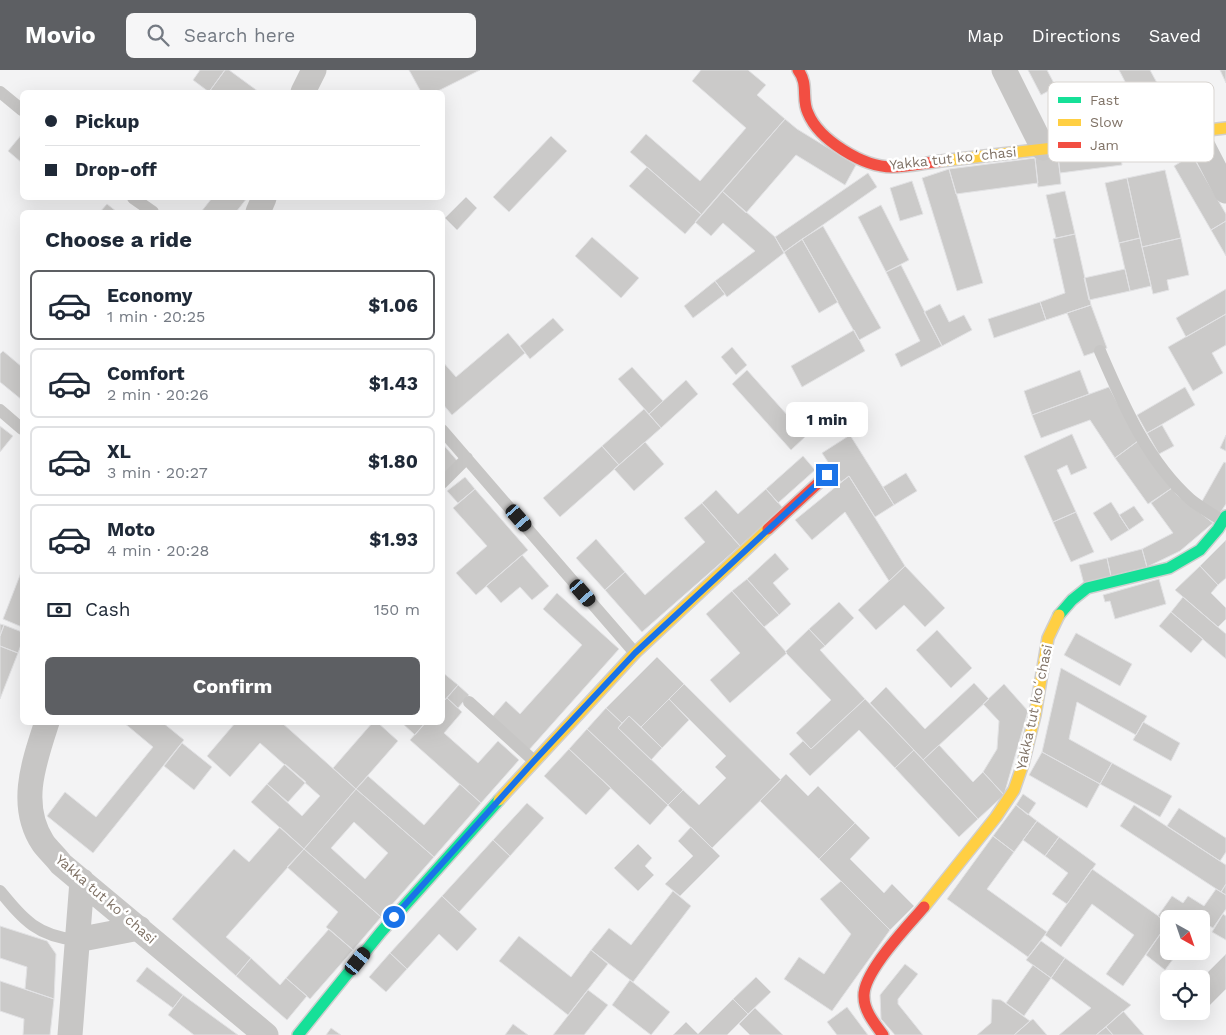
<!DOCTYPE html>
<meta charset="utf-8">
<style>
body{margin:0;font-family:"Work Sans",sans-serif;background:#f6f6f7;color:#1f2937;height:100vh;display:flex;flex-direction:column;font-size:19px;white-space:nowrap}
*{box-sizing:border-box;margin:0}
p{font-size:16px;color:#747a83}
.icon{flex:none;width:28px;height:28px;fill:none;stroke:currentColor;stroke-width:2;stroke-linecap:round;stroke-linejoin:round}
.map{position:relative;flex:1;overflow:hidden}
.side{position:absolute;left:20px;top:140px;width:425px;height:515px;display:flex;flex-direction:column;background:#fff;border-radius:8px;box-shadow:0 5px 20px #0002}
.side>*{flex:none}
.hud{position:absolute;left:20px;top:20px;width:425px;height:110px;border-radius:8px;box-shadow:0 5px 20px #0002;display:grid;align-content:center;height:110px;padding:0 25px;background:#fff}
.needle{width:32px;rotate:140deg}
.tools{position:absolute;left:1160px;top:840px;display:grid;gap:10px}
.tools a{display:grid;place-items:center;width:50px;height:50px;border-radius:8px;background:#fff;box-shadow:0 5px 20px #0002;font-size:25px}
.end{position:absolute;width:22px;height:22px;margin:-11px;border:6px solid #1a73e8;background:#fff;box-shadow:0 0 0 2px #fff}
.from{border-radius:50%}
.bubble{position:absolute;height:35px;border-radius:8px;background:#fff;box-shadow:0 5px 20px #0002;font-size:16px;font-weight:700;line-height:35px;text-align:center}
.car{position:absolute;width:15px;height:30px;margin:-15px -8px;border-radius:6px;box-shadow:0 0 4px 1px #0007;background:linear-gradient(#222 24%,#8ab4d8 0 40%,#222 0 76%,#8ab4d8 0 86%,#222 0)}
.hud b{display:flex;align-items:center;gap:18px;height:48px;font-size:19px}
.hud b+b{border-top:1px solid #e0e1e3}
.hud i{width:12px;height:12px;background:#1f2937}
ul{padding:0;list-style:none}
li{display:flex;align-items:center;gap:15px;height:70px;margin:0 10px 8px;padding:0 15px;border:2px solid #e0e1e3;border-radius:8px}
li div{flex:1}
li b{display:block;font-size:19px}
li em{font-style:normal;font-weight:700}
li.active{border-color:#5d5f63}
li>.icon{width:45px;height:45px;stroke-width:1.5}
h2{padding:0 25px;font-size:22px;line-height:60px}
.pay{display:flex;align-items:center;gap:12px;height:55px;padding:0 25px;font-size:19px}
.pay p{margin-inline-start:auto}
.cta{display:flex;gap:10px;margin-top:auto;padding:10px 25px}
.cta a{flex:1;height:58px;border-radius:8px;background:#5d5f63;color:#fff;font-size:20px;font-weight:700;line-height:58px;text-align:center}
header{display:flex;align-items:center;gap:30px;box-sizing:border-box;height:70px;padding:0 25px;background:#5d5f63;color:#fff}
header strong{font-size:24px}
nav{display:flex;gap:28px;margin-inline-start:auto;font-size:18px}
.search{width:350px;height:45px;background:#f6f6f7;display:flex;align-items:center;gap:12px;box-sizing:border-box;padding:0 18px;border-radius:8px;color:#747a83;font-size:19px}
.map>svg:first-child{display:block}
.building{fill:#cbcac9;stroke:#e2e2e4;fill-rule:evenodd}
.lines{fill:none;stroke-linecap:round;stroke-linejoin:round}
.fast-casing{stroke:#d0cfcf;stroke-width:14}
.slow-casing{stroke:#d0cfcf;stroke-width:14}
.jam-casing{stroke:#d0cfcf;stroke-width:14}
.lane{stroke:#c7c6c5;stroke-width:12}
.street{stroke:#c7c6c5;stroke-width:25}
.fast{stroke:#16e098;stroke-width:11}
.slow{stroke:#ffcf43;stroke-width:11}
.jam{stroke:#f24e42;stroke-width:11}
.route{stroke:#1a73e8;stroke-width:6}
.labels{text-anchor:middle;stroke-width:5;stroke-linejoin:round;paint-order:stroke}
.street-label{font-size:14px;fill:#807367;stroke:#fff}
.key{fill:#fff;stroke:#d9d5d1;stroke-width:1}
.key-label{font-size:14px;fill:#807367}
</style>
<header>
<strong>Movio</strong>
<div class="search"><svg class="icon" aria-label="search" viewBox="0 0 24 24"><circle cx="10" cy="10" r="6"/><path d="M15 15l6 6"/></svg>Search here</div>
<nav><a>Map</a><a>Directions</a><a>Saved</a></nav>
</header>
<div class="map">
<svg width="1226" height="965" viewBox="0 0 1226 965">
<rect width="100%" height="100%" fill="#f3f3f4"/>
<path class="building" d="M 200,0 L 225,0 L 209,22 L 193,10 Z
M 225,0 L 229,0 L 259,22 L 209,22 Z
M 409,0 L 480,0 L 436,22 L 421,22 Z
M 701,0 L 748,0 L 766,15 L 757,25 L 785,49 L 702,145 L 630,82 L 646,64 L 700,111 L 746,58 L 692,11 Z
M 1028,0 L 1047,0 L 1056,17 L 1041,25 Z
M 1119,0 L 1150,0 L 1162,22 L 1137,35 Z
M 1220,0 L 1226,0 L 1226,13 Z
M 785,49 L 797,59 L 856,95 L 845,115 L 796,85 L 746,143 L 722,121 Z
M 22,64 L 22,93 L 8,81 Z
M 551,66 L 567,81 L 509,142 L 493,127 Z
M 1120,78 L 1122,95 L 1060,103 L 1058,86 Z
M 1192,85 L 1226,144 L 1226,151 L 1211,160 L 1174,96 Z
M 1058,86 L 1061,114 L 1038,117 L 1035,88 Z
M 1035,88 L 1038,113 L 956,124 L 949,99 Z
M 647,97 L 702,145 L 685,164 L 629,116 Z
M 949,99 L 983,213 L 957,221 L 922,108 Z
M 1165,100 L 1181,168 L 1142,177 L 1127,108 Z
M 868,103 L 877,117 L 784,182 L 775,167 Z
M 1127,108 L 1140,168 L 1119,173 L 1105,113 Z
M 912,111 L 923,144 L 900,151 L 890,118 Z
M 722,121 L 775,167 L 784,183 L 727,227 L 715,211 L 755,181 L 723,153 L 711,166 L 695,152 Z
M 1065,121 L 1075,164 L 1056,168 L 1046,125 Z
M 466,127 L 477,138 L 457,160 L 445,148 Z
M 212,128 L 247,128 L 236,142 L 201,142 Z
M 107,134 L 117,142 L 100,142 Z
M 881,135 L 909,190 L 886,202 L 858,147 Z
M 1226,151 L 1226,186 L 1211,160 Z
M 823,156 L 881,258 L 859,270 L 802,169 Z
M 1075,164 L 1091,235 L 1046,250 L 1040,232 L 1065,223 L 1053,169 Z
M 592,167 L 639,208 L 621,228 L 575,186 Z
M 1140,168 L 1151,216 L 1130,221 L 1119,173 Z
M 1181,168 L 1189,205 L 1167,210 L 1169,220 L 1153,224 L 1142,177 Z
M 802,169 L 838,232 L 819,243 L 784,182 Z
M 901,195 L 942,276 L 901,297 L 895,284 L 920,271 L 886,202 Z
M 1125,199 L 1130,221 L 1089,230 L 1084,208 Z
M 715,211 L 725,224 L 693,248 L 684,236 Z
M 1226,219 L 1226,244 L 1186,267 L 1176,248 Z
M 1040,232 L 1046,250 L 994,268 L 988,249 Z
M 940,234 L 949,252 L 964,245 L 972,260 L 942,276 L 924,242 Z
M 1091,235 L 1107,278 L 1084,286 L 1067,243 Z
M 1226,244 L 1226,275 L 1212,283 L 1223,303 L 1193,321 L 1168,277 Z
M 553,248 L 564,260 L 530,289 L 520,276 Z
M 854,260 L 865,281 L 802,317 L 791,296 Z
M 508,263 L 525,283 L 452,345 L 442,333 L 442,291 L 456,307 Z
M 732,277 L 747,295 L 736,305 L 721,287 Z
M 3,281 L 22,297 L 22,330 L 0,312 L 0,284 Z
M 632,297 L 663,331 L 649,344 L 618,309 Z
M 747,300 L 806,366 L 791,380 L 732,314 Z
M 1080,300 L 1089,324 L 1032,345 L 1024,321 Z
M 686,310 L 698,324 L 661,358 L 649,344 Z
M 1109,317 L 1138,371 L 1115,388 L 1090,350 L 1041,368 L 1032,345 Z
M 1185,317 L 1195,335 L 1147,363 L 1137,345 Z
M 644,339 L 661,358 L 619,395 L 602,376 Z
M 1162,355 L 1174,376 L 1159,384 L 1147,363 Z
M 0,356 L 13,366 L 0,382 Z
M 1072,364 L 1087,398 L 1071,405 L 1067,395 L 1057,400 L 1076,442 L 1053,452 L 1024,386 Z
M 850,365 L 894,435 L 875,447 L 849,406 L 841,412 L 822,383 Z
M 1226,365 L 1226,381 L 1220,378 Z
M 1138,371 L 1172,418 L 1148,434 L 1115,388 Z
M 645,372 L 664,394 L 634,421 L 614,399 Z
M 442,373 L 459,393 L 442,409 Z
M 602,376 L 619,395 L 560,447 L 543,428 Z
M 803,386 L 815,400 L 778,433 L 766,419 Z
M 1224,392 L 1226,393 L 1226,434 L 1220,443 L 1201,433 Z
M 906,403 L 917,421 L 894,435 L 883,417 Z
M 849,406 L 905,496 L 889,511 L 845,442 L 812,470 L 795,450 Z
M 465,407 L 475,419 L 458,433 L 447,421 Z
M 1172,418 L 1177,425 L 1213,453 L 1180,481 L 1147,497 L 1142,479 L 1173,463 L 1151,433 Z
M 475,419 L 528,480 L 476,525 L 456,503 L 487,476 L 453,438 Z
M 766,419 L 783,438 L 740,476 L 702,433 L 716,420 L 738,444 Z
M 1111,432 L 1129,460 L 1111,471 L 1093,443 Z
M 702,433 L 740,476 L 642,562 L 605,520 L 625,502 L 645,525 L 705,472 L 684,448 Z
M 1134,436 L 1144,450 L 1129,460 L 1119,445 Z
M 1076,442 L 1094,482 L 1071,492 L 1053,452 Z
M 596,469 L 625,502 L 605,520 L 576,488 Z
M 1226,470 L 1226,508 L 1218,515 L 1200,496 Z
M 1142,479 L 1147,497 L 1111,506 L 1107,488 Z
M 775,483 L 789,499 L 773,513 L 791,534 L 779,545 L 747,509 Z
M 522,485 L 549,516 L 532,530 L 520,517 L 501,533 L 486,516 Z
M 1107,488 L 1112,511 L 1085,518 L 1079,495 Z
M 905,496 L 945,538 L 925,557 L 904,535 L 876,560 L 858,540 Z
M 1200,496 L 1218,515 L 1211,523 L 1226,538 L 1226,549 L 1218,557 L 1175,520 Z
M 22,500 L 22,557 L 3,549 Z
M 747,509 L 779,545 L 764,557 L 732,521 Z
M 1159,509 L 1166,534 L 1115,549 L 1110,531 L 1105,532 L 1103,525 Z
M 732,521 L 787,583 L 730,633 L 710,610 L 740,583 L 706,544 Z
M 557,523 L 619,579 L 528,681 L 491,648 L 506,631 L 520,644 L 582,575 L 543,539 Z
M 1183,527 L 1226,564 L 1226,589 L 1171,542 Z
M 839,532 L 854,548 L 825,576 L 809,559 Z
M 1171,542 L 1203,569 L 1191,583 L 1159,556 Z
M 0,554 L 4,555 L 0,566 Z
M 4,555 L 22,562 L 22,572 L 18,583 L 0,576 L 0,566 Z
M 809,559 L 825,576 L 820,580 L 865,629 L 811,679 L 796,663 L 831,630 L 785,582 Z
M 937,560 L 972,598 L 951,618 L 916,580 Z
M 1076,563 L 1132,594 L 1120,616 L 1064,585 Z
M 0,576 L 18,583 L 0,629 Z
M 657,587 L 684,614 L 641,657 L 629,646 L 622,653 L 606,638 Z
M 1061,598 L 1147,646 L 1136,665 L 1077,632 L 1069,669 L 1112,693 L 1100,714 L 1042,682 Z
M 442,602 L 458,615 L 442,633 Z
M 974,613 L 989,629 L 923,690 L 870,633 L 886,617 L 925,659 Z
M 684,614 L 781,710 L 712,778 L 668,735 L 683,720 L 699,735 L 726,708 L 715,697 L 726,686 L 669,629 Z
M 1004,614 L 1028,641 L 1004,725 L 983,702 L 997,679 L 999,651 L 983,634 Z
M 458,615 L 469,625 L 458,638 L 447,628 Z
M 447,628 L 462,642 L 444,663 L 478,693 L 498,671 L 519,690 L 481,733 L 410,670 L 426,652 L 442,652 L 442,633 Z
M 669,629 L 689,650 L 662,678 L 641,657 Z
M 865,629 L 914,680 L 895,698 L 859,660 L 810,706 L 789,684 L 803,671 L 811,679 Z
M 606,638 L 622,653 L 618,658 L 683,720 L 668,735 L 587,659 Z
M 629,646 L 662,678 L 651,690 L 618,658 Z
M 123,652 L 162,652 L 184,670 L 93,783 L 47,746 L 65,722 L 96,747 L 153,677 Z
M 236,652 L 281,652 L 356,719 L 304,779 L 251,732 L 267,714 L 302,746 L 320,726 L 260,673 L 230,707 L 207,686 Z
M 373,652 L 377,652 L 398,671 L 356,719 L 333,698 Z
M 401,652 L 426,652 L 415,665 Z
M 1143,652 L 1180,673 L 1171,691 L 1133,670 Z
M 587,659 L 668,735 L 650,755 L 569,679 Z
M 182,673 L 212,697 L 194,720 L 164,696 Z
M 939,675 L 973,712 L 983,702 L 1004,725 L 978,749 L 923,690 Z
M 569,679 L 611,718 L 586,745 L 544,706 Z
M 914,680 L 978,749 L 959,767 L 895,698 Z
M 1042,682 L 1100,714 L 1087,738 L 1029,705 Z
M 1112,693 L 1172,726 L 1160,747 L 1100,714 Z
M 285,694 L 306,712 L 288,732 L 267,714 Z
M 786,704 L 808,726 L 818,716 L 855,753 L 819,789 L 760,731 Z
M 368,706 L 424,755 L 460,714 L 481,733 L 434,787 L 356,719 Z
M 356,719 L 434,787 L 381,847 L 304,779 ZM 354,752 L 388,783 L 365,809 L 331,778 Z
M 1023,724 L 1036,733 L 1028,745 L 1016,735 Z
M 527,733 L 544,748 L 510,786 L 493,770 Z
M 1016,735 L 1037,751 L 1014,782 L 993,766 Z
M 1134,735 L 1226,795 L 1226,814 L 1221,822 L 1120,756 Z
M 1179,738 L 1226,768 L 1226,782 L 1220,791 L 1167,756 Z
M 1037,751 L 1059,767 L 1045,786 L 1023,770 Z
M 855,753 L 870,768 L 850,789 L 884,823 L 892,814 L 914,836 L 890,860 L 819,789 Z
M 280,757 L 304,779 L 226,867 L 251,888 L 236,906 L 172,849 L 234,779 L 249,792 Z
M 691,757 L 720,786 L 680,826 L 665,814 L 693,786 L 678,771 Z
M 993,766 L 1014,782 L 987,819 L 1047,862 L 1028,887 L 947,829 Z
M 1059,767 L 1096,794 L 1067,834 L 1052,824 L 1068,803 L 1045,786 Z
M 493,770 L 510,786 L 459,842 L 442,826 Z
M 638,774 L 652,788 L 645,796 L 654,805 L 638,821 L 614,798 Z
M 304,779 L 381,847 L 353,880 L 326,857 L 338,842 L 287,797 Z
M 1092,799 L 1168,853 L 1123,916 L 1106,904 L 1134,865 L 1092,834 L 1061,877 L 1045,865 Z
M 841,811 L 890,860 L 832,941 L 784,909 L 799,887 L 824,904 L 851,864 L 820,829 Z
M 1226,814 L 1226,825 L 1221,822 Z
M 1216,819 L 1226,825 L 1226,839 L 1213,858 L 1201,851 L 1201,849 L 1198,849 L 1189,843 L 1185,849 L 1169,849 L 1169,854 L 1158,846 L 1172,826 L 1183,833 L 1188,826 L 1204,836 Z
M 673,821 L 691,836 L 633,912 L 591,880 L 609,858 L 631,875 Z
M 442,826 L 477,859 L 457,881 L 439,864 L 407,899 L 390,883 Z
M 1223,844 L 1226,846 L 1226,870 L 1212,862 Z
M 1168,853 L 1169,881 L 1179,881 L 1165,900 L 1146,885 Z
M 0,856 L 47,871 L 56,884 L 54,929 L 25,919 L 27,897 L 0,888 Z
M 329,859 L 353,880 L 310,929 L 286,908 Z
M 519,866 L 571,907 L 591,880 L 608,894 L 568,945 L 499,891 Z
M 1041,871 L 1065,888 L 1051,908 L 1026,890 Z
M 390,883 L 407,899 L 386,922 L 369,907 Z
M 1226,884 L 1226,919 L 1205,940 L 1201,936 L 1201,909 Z
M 251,888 L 280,915 L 286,908 L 307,926 L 287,950 L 236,906 Z
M 1065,888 L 1131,935 L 1096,965 L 1059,965 L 1091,938 L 1051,908 Z
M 905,894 L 918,904 L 898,929 L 898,934 L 923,965 L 895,965 L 881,949 L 880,925 Z
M 1033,895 L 1051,908 L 1024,946 L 1006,933 Z
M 147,897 L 183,925 L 173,938 L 136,911 Z
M 756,907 L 771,922 L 748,944 L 733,929 Z
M 630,910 L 670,942 L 651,965 L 612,935 Z
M 0,911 L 54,929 L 50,965 L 23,965 L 24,949 L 0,941 Z
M 588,920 L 608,935 L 584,965 L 553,965 Z
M 183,925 L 238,965 L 194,965 L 168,945 Z
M 733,929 L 748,944 L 727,965 L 673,965 L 686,952 L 698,964 Z
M 992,929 L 1001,930 L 1030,951 L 1014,965 L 977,965 L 991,953 Z
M 847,937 L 868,965 L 837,965 L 827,952 Z
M 755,938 L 783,965 L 750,965 L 739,954 Z
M 1123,941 L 1144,965 L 1113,965 L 1106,957 Z
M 1033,949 L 1047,965 L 1014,965 L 1030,951 Z
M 513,954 L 528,965 L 505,965 Z
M 1106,957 L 1113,965 L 1096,965 Z
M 331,958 L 341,965 L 326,965 Z"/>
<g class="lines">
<defs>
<path id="fast" d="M 1059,545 L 1072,530 L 1087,518 L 1169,498 L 1200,480 L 1218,459 L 1226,446
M 298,965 L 381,862 L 499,730"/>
<path id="slow" d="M 941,91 L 1226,58
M 499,730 L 635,583 L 768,459
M 924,837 L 996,747 L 1014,720 L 1023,694 L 1035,645 L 1048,568 L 1059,545"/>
<path id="jam" d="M 798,0 C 809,14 801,29 808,43 C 819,70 863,97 892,97 C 908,97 925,93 941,91
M 768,459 L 827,405
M 883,965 C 875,954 864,941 864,927 C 862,903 908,856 924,837"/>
</defs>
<use href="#fast" class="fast-casing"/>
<use href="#slow" class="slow-casing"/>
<use href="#jam" class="jam-casing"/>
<path class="lane" d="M 0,22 L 22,40
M 133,128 L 153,142
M 1100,281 C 1123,334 1147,391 1191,430 C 1201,438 1212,444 1223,451
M 0,340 L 22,359
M 442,360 L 635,583
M 442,413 L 467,388
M 469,632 L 534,691
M 0,821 C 24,850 37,866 77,870"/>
<path class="street" d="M 1004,0 L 1043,78
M 303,22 L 314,0
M 1195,61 L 1226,121
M 258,142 L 264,128
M 47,652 C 34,692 18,735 43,773 C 48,780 56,787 61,794 L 266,965
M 77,870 L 139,858
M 70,965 L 82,811"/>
<use href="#fast" class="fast"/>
<use href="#slow" class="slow"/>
<use href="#jam" class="jam"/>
</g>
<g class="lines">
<path class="route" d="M 394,847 L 534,691 L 635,583 L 827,405"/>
</g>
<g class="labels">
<g class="street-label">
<text transform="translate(953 88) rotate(-6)" y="5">Yakka tut koʻchasi</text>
<text transform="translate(1034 637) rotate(-78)" y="5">Yakka tut koʻchasi</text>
<text transform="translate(106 829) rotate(41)" y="5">Yakka tut koʻchasi</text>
</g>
</g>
<rect x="1048" y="12" width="166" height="80" rx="8" class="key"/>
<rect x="1058" y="27" width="23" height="6" fill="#16e098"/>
<rect x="1058" y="49" width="23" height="7" fill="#ffcf43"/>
<rect x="1058" y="72" width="23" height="6" fill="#f24e42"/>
<g class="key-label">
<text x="1090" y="35">Fast</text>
<text x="1090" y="57">Slow</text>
<text x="1090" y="80">Jam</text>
</g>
</svg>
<div class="tools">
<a><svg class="needle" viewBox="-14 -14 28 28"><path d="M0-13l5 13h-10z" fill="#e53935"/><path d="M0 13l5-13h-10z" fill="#747a83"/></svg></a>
<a><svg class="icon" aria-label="locate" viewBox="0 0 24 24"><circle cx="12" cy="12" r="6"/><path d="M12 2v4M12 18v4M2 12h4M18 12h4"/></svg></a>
</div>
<i class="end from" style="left:394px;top:847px"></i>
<i class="end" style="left:827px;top:405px"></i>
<div class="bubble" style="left:786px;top:332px;width:82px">1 min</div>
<i class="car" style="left:519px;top:448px;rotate:139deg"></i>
<i class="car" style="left:583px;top:523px;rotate:139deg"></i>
<i class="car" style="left:358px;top:891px;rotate:39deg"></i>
<div class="hud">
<b><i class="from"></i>Pickup</b>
<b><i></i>Drop-off</b>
</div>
<section class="side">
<h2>Choose a ride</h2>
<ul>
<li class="active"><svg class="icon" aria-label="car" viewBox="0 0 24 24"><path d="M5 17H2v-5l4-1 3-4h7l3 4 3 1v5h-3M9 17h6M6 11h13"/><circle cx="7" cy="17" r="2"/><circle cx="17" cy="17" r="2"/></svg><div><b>Economy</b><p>1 min · 20:25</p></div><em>$1.06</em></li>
<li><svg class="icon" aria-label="car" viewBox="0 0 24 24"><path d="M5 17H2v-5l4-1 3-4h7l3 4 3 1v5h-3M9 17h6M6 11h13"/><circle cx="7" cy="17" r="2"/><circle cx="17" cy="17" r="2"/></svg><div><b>Comfort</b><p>2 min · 20:26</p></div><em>$1.43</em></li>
<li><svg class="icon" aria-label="car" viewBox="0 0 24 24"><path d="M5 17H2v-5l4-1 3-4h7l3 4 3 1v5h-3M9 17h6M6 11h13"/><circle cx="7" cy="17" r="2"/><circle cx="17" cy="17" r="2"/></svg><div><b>XL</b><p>3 min · 20:27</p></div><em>$1.80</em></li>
<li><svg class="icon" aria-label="car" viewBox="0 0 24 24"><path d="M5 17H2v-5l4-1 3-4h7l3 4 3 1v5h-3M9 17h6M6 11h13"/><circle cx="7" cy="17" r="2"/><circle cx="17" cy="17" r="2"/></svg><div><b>Moto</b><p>4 min · 20:28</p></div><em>$1.93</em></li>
</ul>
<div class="pay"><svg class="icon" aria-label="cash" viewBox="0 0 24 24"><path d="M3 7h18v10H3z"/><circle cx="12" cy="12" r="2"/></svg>Cash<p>150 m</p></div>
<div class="cta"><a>Confirm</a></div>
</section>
</div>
